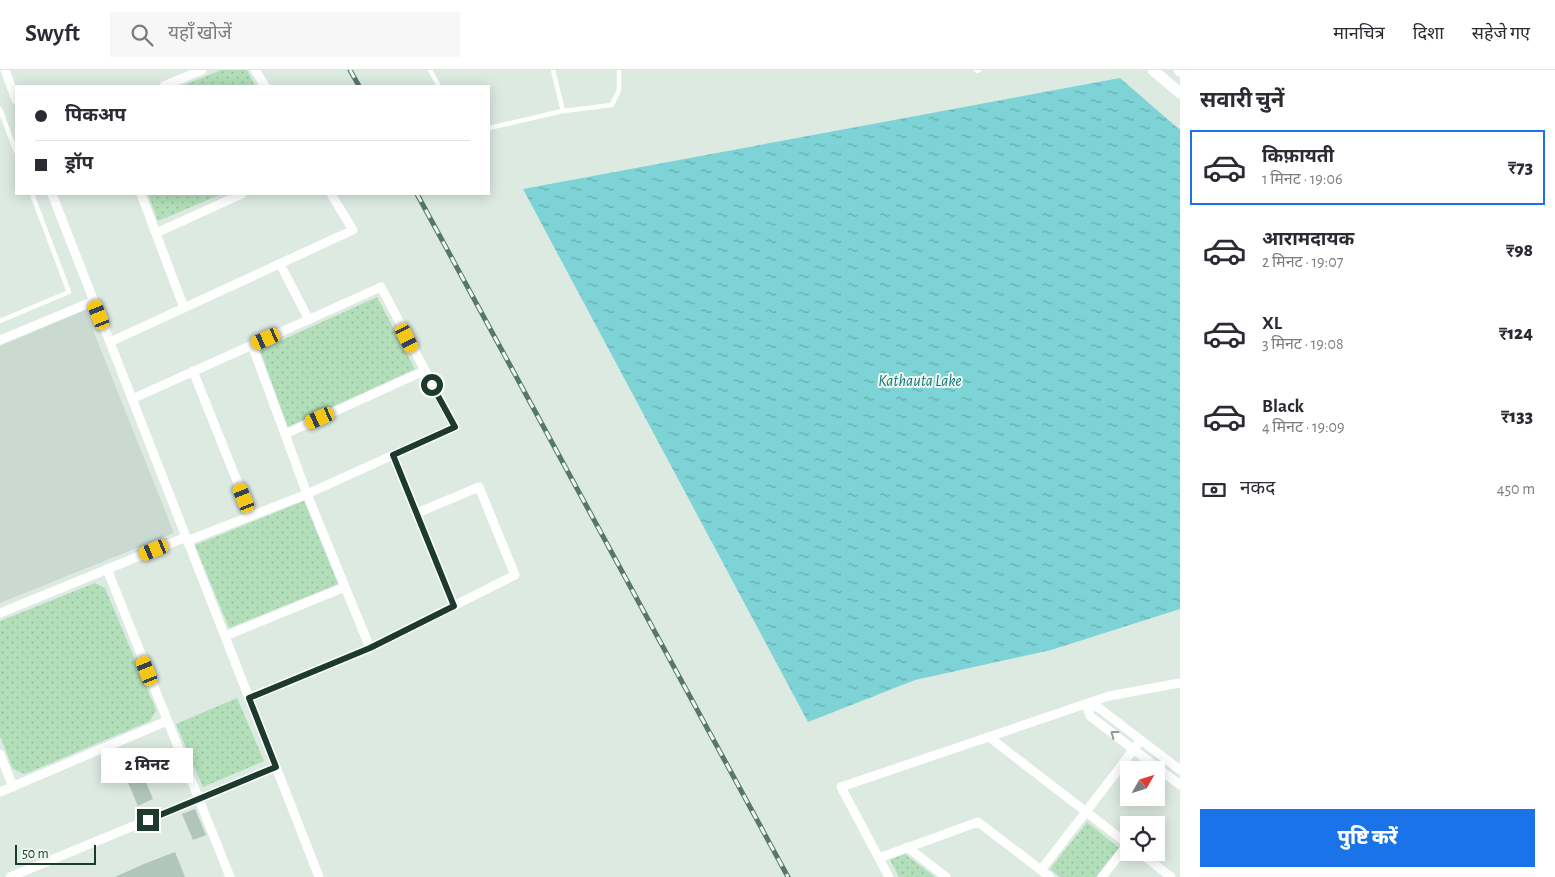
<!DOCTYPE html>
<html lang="hi">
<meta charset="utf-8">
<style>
body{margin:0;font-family:"Alegreya Sans","Noto Sans Devanagari",sans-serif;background:#f7f7f7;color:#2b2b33;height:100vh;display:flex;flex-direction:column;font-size:19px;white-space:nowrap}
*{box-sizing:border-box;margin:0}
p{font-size:16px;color:#7c7c81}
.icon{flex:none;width:28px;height:28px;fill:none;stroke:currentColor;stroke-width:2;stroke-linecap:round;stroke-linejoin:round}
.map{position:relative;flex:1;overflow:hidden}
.panel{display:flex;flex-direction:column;background:#fff;width:375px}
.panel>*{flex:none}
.banner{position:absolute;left:15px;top:15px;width:475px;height:110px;border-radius:0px;box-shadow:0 2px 12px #0003;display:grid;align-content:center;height:110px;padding:0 20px;background:#fff}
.needle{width:32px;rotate:51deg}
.buttons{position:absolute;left:1120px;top:691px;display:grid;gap:10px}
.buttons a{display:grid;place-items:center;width:45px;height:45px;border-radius:0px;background:#fff;box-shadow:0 2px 12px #0003;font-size:25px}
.scale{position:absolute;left:15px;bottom:12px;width:81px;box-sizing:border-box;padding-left:5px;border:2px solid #1d3a2f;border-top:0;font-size:14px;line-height:18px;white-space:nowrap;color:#1d3a2f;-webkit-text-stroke:4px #ecf7f0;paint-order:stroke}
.end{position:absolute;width:22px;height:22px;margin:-11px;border:6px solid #1d3a2f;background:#fff;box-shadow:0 0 0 2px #fff}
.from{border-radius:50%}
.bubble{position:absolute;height:35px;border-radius:0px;background:#fff;box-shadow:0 2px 12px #0003;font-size:16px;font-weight:800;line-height:35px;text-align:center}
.car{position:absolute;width:15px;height:30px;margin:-15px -8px;border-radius:6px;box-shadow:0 0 4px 1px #0007;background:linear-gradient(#f5c518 24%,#345 0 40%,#f5c518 0 76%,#345 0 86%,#f5c518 0)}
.banner b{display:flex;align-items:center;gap:18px;height:48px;font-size:19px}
.banner b+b{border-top:1px solid #e1e1e2}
.banner i{width:12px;height:12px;background:#2b2b33}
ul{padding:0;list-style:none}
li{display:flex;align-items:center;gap:15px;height:75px;margin:0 10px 8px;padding:0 10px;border:2px solid transparent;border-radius:0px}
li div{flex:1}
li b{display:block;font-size:19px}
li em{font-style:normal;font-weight:800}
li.current{border-color:#1a73e8}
li>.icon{width:45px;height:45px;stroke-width:1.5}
h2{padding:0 20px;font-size:22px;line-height:60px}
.pay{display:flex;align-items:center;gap:12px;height:55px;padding:0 20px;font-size:19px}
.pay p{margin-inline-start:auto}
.primary-button{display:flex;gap:10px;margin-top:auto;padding:10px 20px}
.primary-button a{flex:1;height:58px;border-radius:0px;background:#1a73e8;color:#fff;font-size:20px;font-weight:800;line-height:58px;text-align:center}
header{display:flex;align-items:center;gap:30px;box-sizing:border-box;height:70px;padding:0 25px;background:#fff;border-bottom:1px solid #e1e1e2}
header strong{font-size:24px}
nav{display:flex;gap:28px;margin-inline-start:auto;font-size:18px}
.search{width:350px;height:45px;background:#f7f7f7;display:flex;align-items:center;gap:12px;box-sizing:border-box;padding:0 18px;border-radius:0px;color:#7c7c81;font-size:19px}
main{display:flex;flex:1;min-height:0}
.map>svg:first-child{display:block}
.built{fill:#cadad1}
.park{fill:url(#park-dots)}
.water{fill:url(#water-ripples)}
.building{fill:#b1c5bb}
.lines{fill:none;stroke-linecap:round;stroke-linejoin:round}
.lane{stroke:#fff;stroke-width:4.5}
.street{stroke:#fff;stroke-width:9}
.secondary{stroke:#fff;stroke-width:11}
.rail-casing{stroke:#56776a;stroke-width:5}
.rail{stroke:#ecf7f0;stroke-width:3;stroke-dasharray:9;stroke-linecap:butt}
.oneway{stroke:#8e9c97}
.route{stroke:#1d3a2f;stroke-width:6}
.labels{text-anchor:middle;stroke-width:4;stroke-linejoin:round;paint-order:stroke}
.water-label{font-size:16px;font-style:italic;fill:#12767b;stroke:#ecf7f0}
</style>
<header>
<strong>Swyft</strong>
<div class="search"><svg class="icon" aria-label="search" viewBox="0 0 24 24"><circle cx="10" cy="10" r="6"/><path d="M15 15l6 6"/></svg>यहाँ खोजें</div>
<nav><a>मानचित्र</a><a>दिशा</a><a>सहेजे गए</a></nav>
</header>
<main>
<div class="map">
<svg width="1180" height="807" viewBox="0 0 1180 807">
<defs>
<pattern id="park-dots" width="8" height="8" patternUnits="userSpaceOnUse" patternTransform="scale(1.25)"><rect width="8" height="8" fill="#b2deb9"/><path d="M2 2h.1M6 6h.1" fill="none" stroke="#99bf9f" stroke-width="1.8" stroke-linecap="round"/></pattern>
<pattern id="water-ripples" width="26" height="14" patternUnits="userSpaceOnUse" patternTransform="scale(1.25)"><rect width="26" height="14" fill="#7dd3d6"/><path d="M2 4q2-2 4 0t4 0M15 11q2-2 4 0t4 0" fill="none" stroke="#66acae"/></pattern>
</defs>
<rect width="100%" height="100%" fill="#dceae2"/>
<path class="built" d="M 85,240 L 174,463 L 0,533 L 0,276 Z"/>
<path class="park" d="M 221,0 L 247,0 L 255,16 L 182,16 Z
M 148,124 L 222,124 L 158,151 Z
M 377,227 L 415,299 L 288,357 L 260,280 Z
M 304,431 L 338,514 L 229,558 L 195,475 Z
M 95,513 L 105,518 L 156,640 L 150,651 L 25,704 L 13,699 L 0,666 L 0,551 Z
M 237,628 L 264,691 L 203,717 L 176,654 Z
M 1087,752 L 1119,778 L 1096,807 L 1060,807 L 1050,799 Z
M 905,784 L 935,807 L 899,807 L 890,790 Z"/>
<path class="water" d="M 1120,8 L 1180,60 L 1180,539 L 1051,580 L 915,610 L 808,652 L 523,119 Z"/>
<path class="building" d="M 141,701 L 153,729 L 138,736 L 126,708 Z
M 195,739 L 206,765 L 193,770 L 182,744 Z
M 175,782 L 185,807 L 115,807 L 144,794 Z"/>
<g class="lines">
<path class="lane" d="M 430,0 L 439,16
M 553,0 L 563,41
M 976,0 L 977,1 L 979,0
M 0,39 L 16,82
M 489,58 L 563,41 L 612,35 L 619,20 L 619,0
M 0,251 L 69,222 L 32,124"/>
<path class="street" d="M 5,0 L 16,30
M 255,0 L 265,16
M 164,16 L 202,0
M 52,124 L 319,807
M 141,124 L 184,238
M 156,163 L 242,124
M 280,194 L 309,250
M 0,270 L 94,231
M 110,272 L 353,160 L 331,124
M 252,275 L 307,424 L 370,578
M 193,301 L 251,446
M 132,329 L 381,217 L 455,357 L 307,424 L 187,471
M 285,364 L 424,301
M 393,385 L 454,536
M 107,499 L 230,807
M 0,543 L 186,467
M 225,566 L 345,517
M 249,628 L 370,578 L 515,505 L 479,417 L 417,443
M 1086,634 L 1090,646 L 1180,715
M 1086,634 L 1099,638 L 1180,700
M 989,667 L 1129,775
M 0,684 L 13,717
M 0,722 L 167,651
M 907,777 L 946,807
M 1139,782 L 1171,807
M 879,788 L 978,752 L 1050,807
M 1041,800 L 1141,670
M 10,807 L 276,697
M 889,807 L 841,717 L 1109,626 L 1180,613
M 1102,807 L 1128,774"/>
<path class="secondary" d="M 1153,0 L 1180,23
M 1179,0 L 1180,1"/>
<defs>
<path id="rail" d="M 350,0 L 359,16
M 417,124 L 788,807"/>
</defs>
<use href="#rail" class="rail-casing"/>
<use href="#rail" class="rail"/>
</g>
<defs><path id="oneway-chevron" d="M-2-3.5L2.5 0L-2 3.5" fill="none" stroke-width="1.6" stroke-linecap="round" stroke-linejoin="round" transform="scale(1.25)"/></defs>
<use class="oneway" href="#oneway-chevron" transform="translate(1114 664) rotate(-143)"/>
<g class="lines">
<path class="route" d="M 148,750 L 276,697 L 249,628 L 370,578 L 454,536 L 393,385 L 455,357 L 432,315"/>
</g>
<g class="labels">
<g class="water-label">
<text x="920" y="316">Kathauta Lake</text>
</g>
</g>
</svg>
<div class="buttons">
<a><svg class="needle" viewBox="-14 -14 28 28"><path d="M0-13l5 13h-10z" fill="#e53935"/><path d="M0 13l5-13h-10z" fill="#7c7c81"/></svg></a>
<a><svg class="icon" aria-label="locate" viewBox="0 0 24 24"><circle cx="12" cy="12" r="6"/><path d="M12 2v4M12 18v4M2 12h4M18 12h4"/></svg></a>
</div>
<div class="scale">50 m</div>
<i class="end from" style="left:432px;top:315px"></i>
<i class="end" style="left:148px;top:750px"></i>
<div class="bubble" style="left:101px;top:678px;width:92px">2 मिनट</div>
<i class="car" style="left:99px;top:245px;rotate:338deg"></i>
<i class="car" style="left:407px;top:268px;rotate:153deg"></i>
<i class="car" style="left:266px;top:269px;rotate:246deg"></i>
<i class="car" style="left:320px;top:348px;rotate:246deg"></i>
<i class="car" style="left:244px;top:428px;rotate:338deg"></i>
<i class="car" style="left:154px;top:480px;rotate:248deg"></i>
<i class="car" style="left:147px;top:601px;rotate:338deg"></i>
<div class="banner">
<b><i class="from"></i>पिकअप</b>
<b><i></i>ड्रॉप</b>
</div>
</div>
<section class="panel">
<h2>सवारी चुनें</h2>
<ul>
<li class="current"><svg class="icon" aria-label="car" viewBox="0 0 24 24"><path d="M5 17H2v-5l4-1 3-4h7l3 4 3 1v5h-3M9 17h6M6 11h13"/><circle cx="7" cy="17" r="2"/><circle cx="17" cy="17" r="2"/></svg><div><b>किफ़ायती</b><p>1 मिनट · 19:06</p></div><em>₹73</em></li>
<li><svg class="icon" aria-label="car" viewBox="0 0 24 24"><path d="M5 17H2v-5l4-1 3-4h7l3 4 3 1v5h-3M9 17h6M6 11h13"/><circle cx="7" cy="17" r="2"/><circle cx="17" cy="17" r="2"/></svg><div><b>आरामदायक</b><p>2 मिनट · 19:07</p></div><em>₹98</em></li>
<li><svg class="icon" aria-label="car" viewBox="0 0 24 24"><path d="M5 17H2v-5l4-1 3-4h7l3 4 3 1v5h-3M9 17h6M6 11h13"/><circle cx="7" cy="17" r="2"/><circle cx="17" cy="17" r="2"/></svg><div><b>XL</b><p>3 मिनट · 19:08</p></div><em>₹124</em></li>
<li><svg class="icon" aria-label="car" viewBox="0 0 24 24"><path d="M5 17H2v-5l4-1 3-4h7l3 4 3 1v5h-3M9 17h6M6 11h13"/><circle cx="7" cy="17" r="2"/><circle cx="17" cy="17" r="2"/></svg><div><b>Black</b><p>4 मिनट · 19:09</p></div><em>₹133</em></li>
</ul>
<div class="pay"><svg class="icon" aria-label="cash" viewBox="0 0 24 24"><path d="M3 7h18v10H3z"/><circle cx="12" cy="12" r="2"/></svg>नकद<p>450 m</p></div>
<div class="primary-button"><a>पुष्टि करें</a></div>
</section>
</main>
